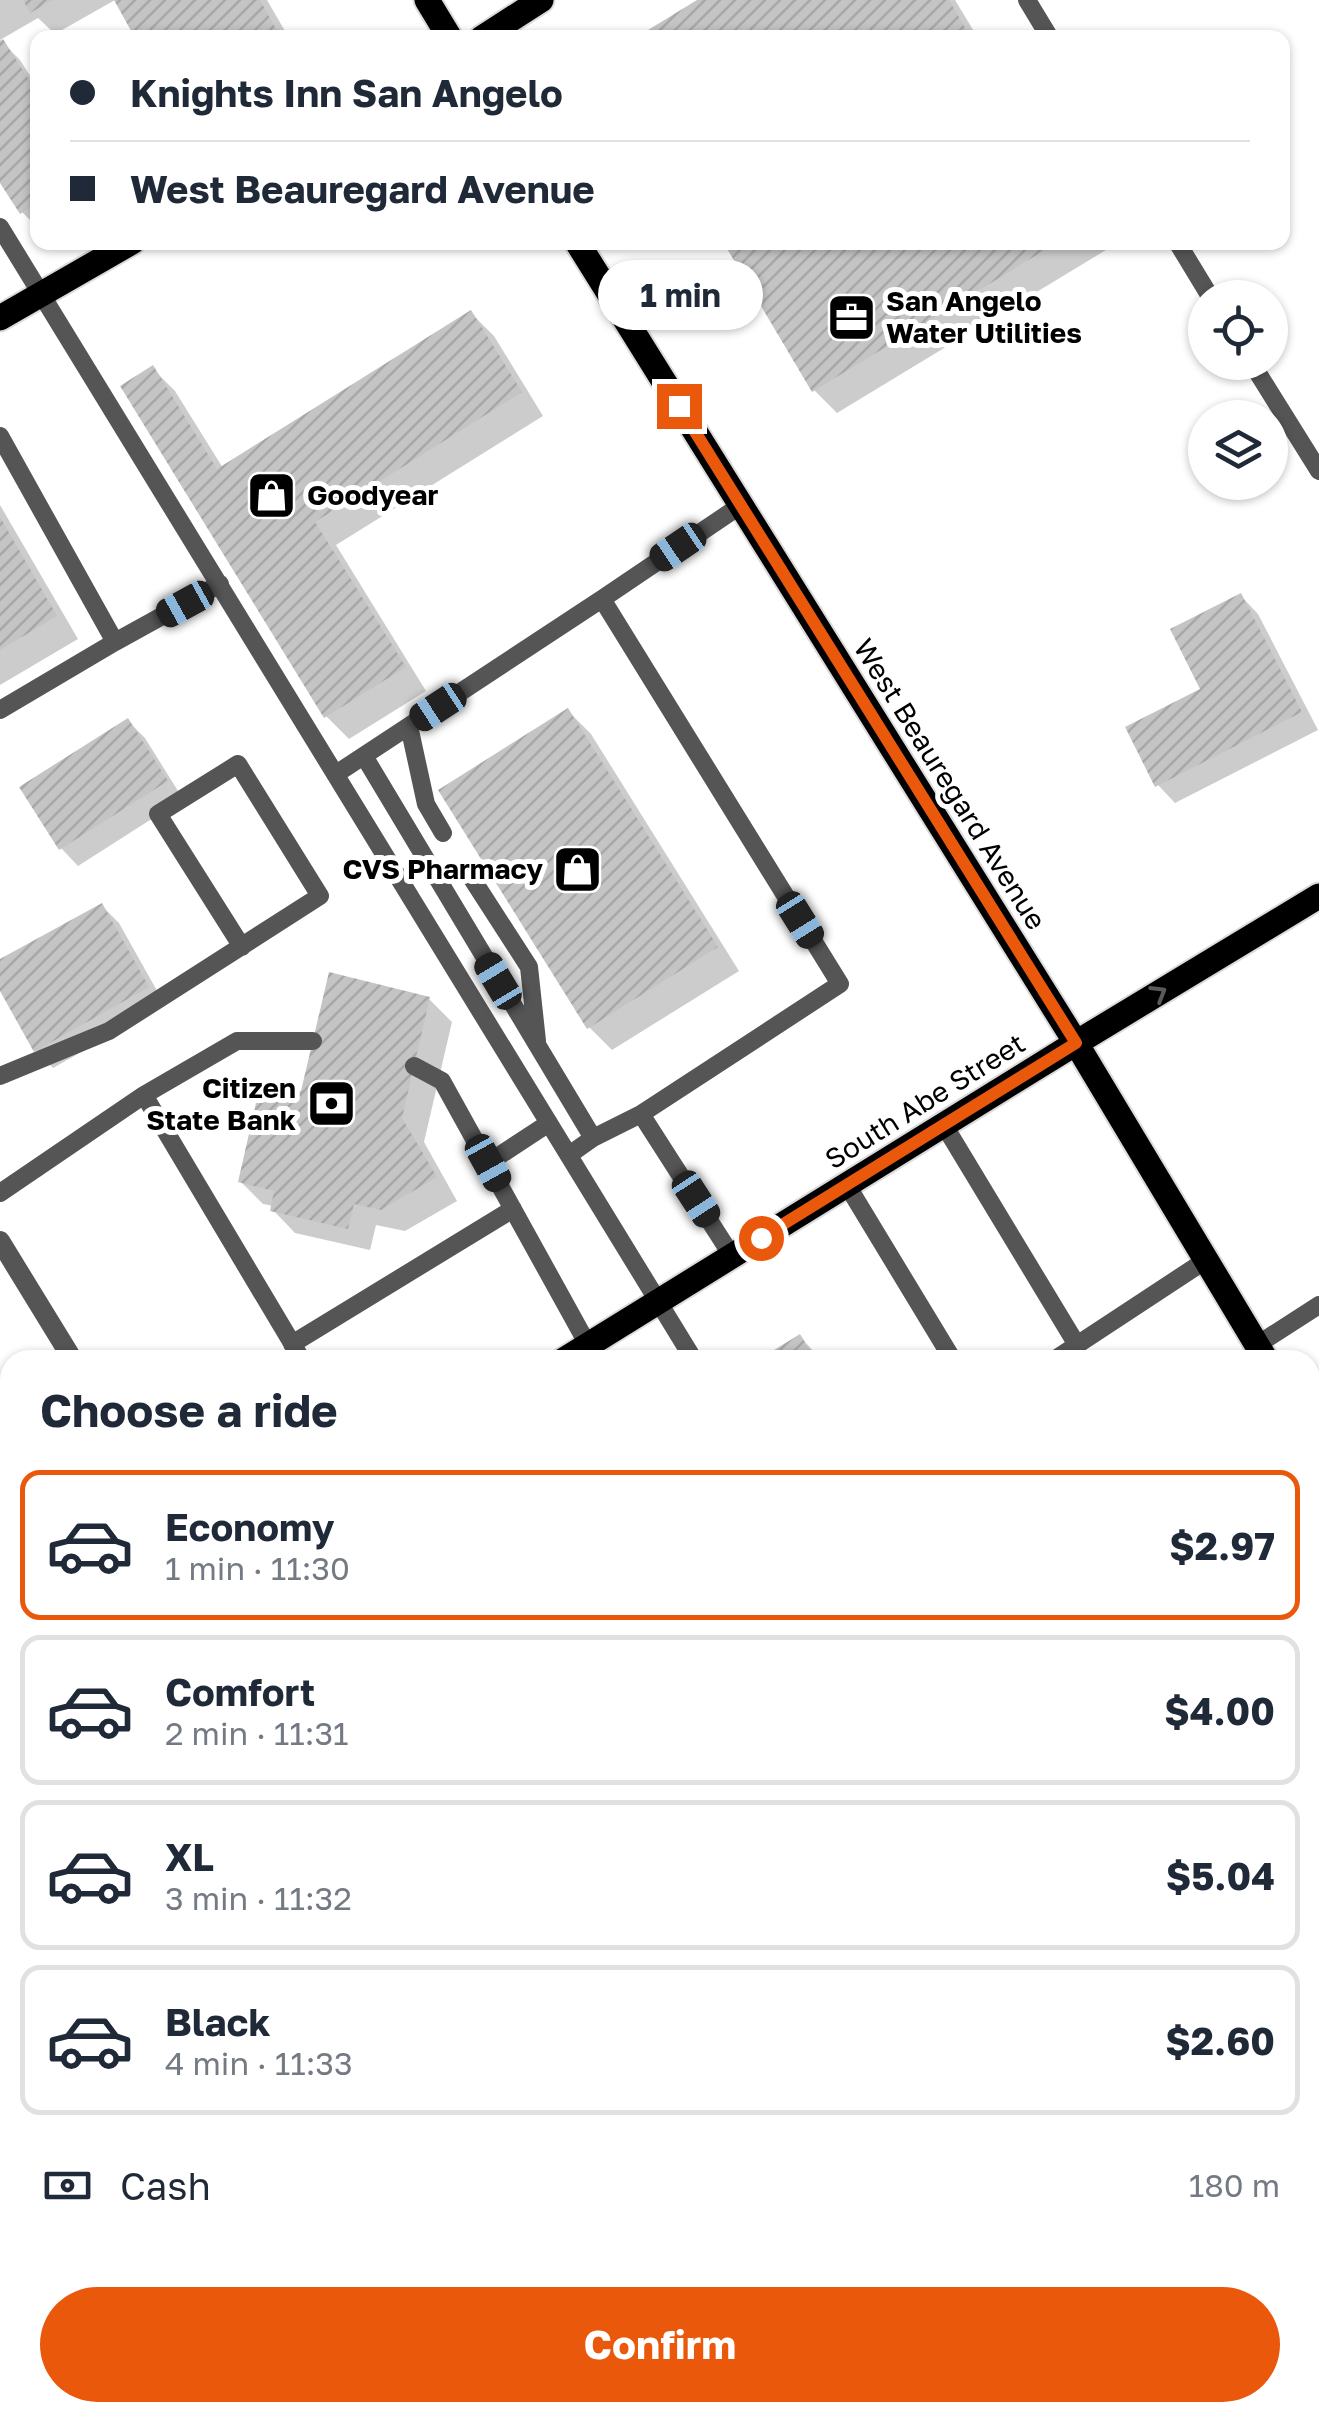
<!DOCTYPE html>
<meta charset="utf-8">
<style>
body{margin:0;font-family:"Golos Text",sans-serif;background:#f2f2f3;color:#1f2937;height:100vh;display:flex;flex-direction:column;font-size:38px;white-space:nowrap}
*{box-sizing:border-box;margin:0}
p{font-size:32px;color:#747a83}
.icon{flex:none;width:55px;height:55px;fill:none;stroke:currentColor;stroke-width:2;stroke-linecap:round;stroke-linejoin:round}
.map{position:relative;flex:1;overflow:hidden}
.sheet{position:absolute;left:0px;top:1350px;width:1320px;height:1072px;display:flex;flex-direction:column;background:#fff;border-radius:30px 30px 0 0;box-shadow:0 2px 8px #0004}
.sheet>*{flex:none}
.guide{position:absolute;left:30px;top:30px;width:1260px;height:220px;border-radius:20px;box-shadow:0 2px 8px #0004;display:grid;align-content:center;height:220px;padding:0 40px;background:#fff}
.tools{position:absolute;left:1188px;top:280px;display:grid;gap:20px}
.tools a{display:grid;place-items:center;width:100px;height:100px;border-radius:50%;background:#fff;box-shadow:0 2px 8px #0004;font-size:50px}
.end{position:absolute;width:45px;height:45px;margin:-22px;border:12px solid #ea580c;background:#fff;box-shadow:0 0 0 5px #fff}
.from{border-radius:50%}
.bubble{position:absolute;height:70px;border-radius:35px;background:#fff;box-shadow:0 2px 8px #0004;font-size:32px;font-weight:700;line-height:70px;text-align:center}
.car{position:absolute;width:30px;height:60px;margin:-30px -15px;border-radius:12px;box-shadow:0 0 8px 2px #0007;background:linear-gradient(#222 24%,#8ab4d8 0 40%,#222 0 76%,#8ab4d8 0 86%,#222 0)}
.guide b{display:flex;align-items:center;gap:35px;height:95px;font-size:38px}
.guide b+b{border-top:2px solid #e0e1e3}
.guide i{width:25px;height:25px;background:#1f2937}
ul{padding:0;list-style:none}
li{display:flex;align-items:center;gap:30px;height:150px;margin:0 20px 15px;padding:0 20px;border:5px solid #e0e1e3;border-radius:20px}
li div{flex:1}
li b{display:block;font-size:38px}
li em{font-style:normal;font-weight:700}
li.on{border-color:#ea580c}
li>.icon{width:90px;height:90px;stroke-width:1.5}
h2{padding:0 40px;font-size:45px;line-height:120px}
.pay{display:flex;align-items:center;gap:25px;height:110px;padding:0 40px;font-size:38px}
.pay p{margin-inline-start:auto}
.button{display:flex;gap:20px;margin-top:auto;padding:20px 40px}
.button a{flex:1;height:115px;border-radius:60px;background:#ea580c;color:#fff;font-size:40px;font-weight:700;line-height:115px;text-align:center}
.map>svg:first-child{display:block}
.shadow{fill:#0003}
.building{fill:url(#building-hatch)}
.lines{fill:none;stroke-linecap:round;stroke-linejoin:round}
.minor-tunnel{stroke:#d9d9d9;stroke-width:20;stroke-dasharray:20 10;stroke-linecap:butt}
.primary-casing{stroke:#dbdbdb;stroke-width:29}
.service{stroke:#555;stroke-width:18}
.minor{stroke:#555;stroke-width:20}
.tertiary{stroke:#555;stroke-width:20}
.primary{stroke:#000;stroke-width:25}
.oneway{stroke:#595959}
.route{stroke:#ea580c;stroke-width:12}
.labels{text-anchor:middle;stroke-width:10;stroke-linejoin:round;paint-order:stroke}
.poi-label{font-size:28px;font-weight:bold;fill:#000;stroke:#fff;text-anchor:start}
.street-label{font-size:28px;fill:#000;stroke:#fff}
</style>
<div class="map">
<svg width="1319" height="2422" viewBox="0 0 1319 2422">
<defs>
<pattern id="building-hatch" width="6" height="6" patternUnits="userSpaceOnUse" patternTransform="scale(2.5)"><rect width="6" height="6" fill="#c4c4c4"/><path d="M-1 1l2-2M0 6l6-6M5 7l2-2" fill="none" stroke="#a7a7a7"/></pattern>
</defs>
<rect width="100%" height="100%" fill="#fff"/>
<path class="shadow" d="M 0,0 L 115,0 L 55,34 L 38,18 L 0,40 Z
M 117,0 L 267,0 L 289,38 L 138,38 Z
M 702,0 L 955,0 L 978,38 L 640,38 Z
M 0,40 L 20,60 L 38,88 L 38,228 L 22,212 L 0,178 Z
M 725,242 L 1102,242 L 1106,250 L 837,413 L 814,390 Z
M 471,313 L 494,336 L 543,416 L 336,545 L 426,691 L 349,739 L 326,716 L 153,369 L 175,391 L 223,468 Z
M 0,505 L 78,639 L 0,685 Z
M 1241,596 L 1258,614 L 1318,730 L 1175,803 L 1158,785 L 1204,690 Z
M 568,711 L 591,734 L 739,971 L 612,1050 L 589,1027 Z
M 128,721 L 145,738 L 183,799 L 78,866 L 61,848 Z
M 102,906 L 119,923 L 165,1005 L 53,1068 L 36,1050 L 0,986 L 0,962 Z
M 429,999 L 452,1022 L 424,1142 L 457,1201 L 405,1231 L 376,1225 L 370,1250 L 295,1233 L 273,1210 L 273,1206 L 263,1204 L 240,1181 L 303,1094 Z
M 800,1337 L 822,1360 L 763,1360 Z
M 1319,1819 L 1319,2168 L 1310,2173 L 1310,1825 Z
M 26,2412 L 286,2412 L 269,2422 L 31,2422 Z
M 449,2412 L 511,2412 L 517,2422 L 455,2422 Z"/>
<path class="building" d="M 23,0 L 53,0 L 30,13 Z
M 114,0 L 260,0 L 281,38 L 135,38 Z
M 697,0 L 949,0 L 971,38 L 635,38 Z
M 3,39 L 38,94 L 38,203 L 20,214 L 0,183 L 0,41 Z
M 723,242 L 1058,242 L 812,392 Z
M 471,310 L 522,392 L 315,522 L 406,667 L 324,718 L 120,386 L 153,365 L 217,469 Z
M 0,517 L 57,616 L 0,650 Z
M 1241,593 L 1302,712 L 1155,787 L 1125,727 L 1200,689 L 1170,629 Z
M 568,708 L 718,947 L 587,1029 L 438,790 Z
M 128,718 L 168,781 L 59,850 L 19,787 Z
M 102,903 L 149,987 L 34,1052 L 0,991 L 0,959 Z
M 329,972 L 430,997 L 402,1118 L 437,1177 L 381,1210 L 354,1204 L 348,1229 L 270,1211 L 274,1191 L 238,1182 L 261,1081 L 301,1091 Z
M 800,1334 L 816,1360 L 758,1360 Z
M 1319,1816 L 1319,1955 L 1310,1960 L 1310,1822 Z
M 1319,1983 L 1319,2133 L 1310,2138 L 1310,1988 Z
M 10,1998 L 10,2390 L 0,2372 L 0,2004 Z
M 23,2412 L 224,2412 L 208,2422 L 28,2422 Z
M 447,2412 L 504,2412 L 509,2422 L 452,2422 Z"/>
<g class="lines">
<path class="minor-tunnel" d="M 0,2352 L 10,2343"/>
<defs>
<path id="primary" d="M 427,0 L 450,38
M 482,38 L 541,0
M 577,242 L 1076,1043 L 1266,1360
M 0,318 L 132,242
M 564,1360 L 1076,1043 L 1319,896
M 1310,1434 L 1319,1449
M 0,1702 L 10,1696"/>
</defs>
<use href="#primary" class="primary-casing"/>
<path class="service" d="M 1027,0 L 1050,38
M 0,227 L 694,1360
M 1177,242 L 1211,298
M 1251,362 L 1319,471
M 0,436 L 115,642 L 0,710
M 115,642 L 220,584
M 409,726 L 426,804 L 443,833
M 364,756 L 593,1138
M 336,774 L 611,593
M 469,874 L 529,967 L 537,1041
M 414,1066 L 442,1081 L 588,1345
M 0,1076 L 109,1031 L 320,896 L 238,764 L 158,814 L 242,947
M 144,1095 L 302,1360
M 944,1125 L 1077,1345
M 569,1155 L 593,1138 L 641,1114
M 488,1163 L 549,1123
M 847,1185 L 953,1360
M 0,1193 L 144,1095 L 237,1041 L 313,1041
M 732,1256 L 641,1114 L 840,984 L 602,599 L 741,505
M 292,1344 L 513,1209
M 1257,1345 L 1319,1305
M 1054,1360 L 1206,1260
M 0,1852 L 10,1842
M 0,1881 L 10,1884
M 1310,2345 L 1319,2359"/>
<path class="minor" d="M 1310,2268 L 1319,2262
M 1065,2422 L 1080,2412"/>
<path class="tertiary" d="M 0,1241 L 73,1360
M 749,2412 L 755,2422"/>
<use href="#primary" class="primary"/>
</g>
<defs><path id="oneway-chevron" d="M-2-3.5L2.5 0L-2 3.5" fill="none" stroke-width="1.6" stroke-linecap="round" stroke-linejoin="round" transform="scale(2.5)"/></defs>
<use class="oneway" href="#oneway-chevron" transform="translate(1159 993) rotate(-31)"/>
<g class="lines">
<path class="route" d="M 679,406 L 1076,1043 L 761,1238"/>
</g>
<defs>
<symbol id="office-square" viewBox="-11 -11 22 22"><rect x="-9" y="-9" width="18" height="18" rx="4" fill="#000" stroke="#fff"/><path d="M-6-3h4V-5.5h4V-3h4V5H-6ZM-1-4.5V-3h2v-1.5ZM-6 0V1H6V0Z" fill="#fff"/></symbol>
<symbol id="shop-square" viewBox="-11 -11 22 22"><rect x="-9" y="-9" width="18" height="18" rx="4" fill="#000" stroke="#fff"/><path d="M-5-2.5h2.3a2.7 3.5 0 0 1 5.4 0H5L5.5 6h-11ZM-1.5-2.5h3a1.5 2.3 0 0 0-3 0Z" fill="#fff"/></symbol>
<symbol id="bank-square" viewBox="-11 -11 22 22"><rect x="-9" y="-9" width="18" height="18" rx="4" fill="#000" stroke="#fff"/><path d="M-6-4H6V4H-6ZM0-2.3a2.3 2.3 0 1 0 0 4.6a2.3 2.3 0 1 0 0-4.6Z" fill="#fff"/></symbol>
</defs>
<g fill-rule="evenodd">
<use href="#office-square" x="824" y="290" width="55" height="55"/>
<use href="#shop-square" x="244" y="468" width="55" height="55"/>
<use href="#shop-square" x="550" y="842" width="55" height="55"/>
<use href="#bank-square" x="304" y="1076" width="55" height="55"/>
</g>
<g class="labels">
<g class="poi-label">
<text x="886" y="311">San Angelo<tspan x="886" dy="32">Water Utilities</tspan></text>
<text x="307" y="505">Goodyear</text>
<text x="543" y="879" text-anchor="end">CVS Pharmacy</text>
<text x="296" y="1098" text-anchor="end">Citizen<tspan x="296" dy="32">State Bank</tspan></text>
</g>
<g class="street-label">
<text transform="translate(950 784) rotate(58)" y="10">West Beauregard Avenue</text>
<text transform="translate(925 1101) rotate(-32)" y="10">South Abe Street</text>
</g>
</g>
</svg>
<div class="tools">
<a><svg class="icon" aria-label="locate" viewBox="0 0 24 24"><circle cx="12" cy="12" r="6"/><path d="M12 2v4M12 18v4M2 12h4M18 12h4"/></svg></a>
<a><svg class="icon" aria-label="layers" viewBox="0 0 24 24"><path d="M12 4l9 5-9 5-9-5zM3 14l9 5 9-5"/></svg></a>
</div>
<i class="end from" style="left:761px;top:1238px"></i>
<i class="end" style="left:679px;top:406px"></i>
<div class="bubble" style="left:598px;top:260px;width:165px">1 min</div>
<i class="car" style="left:678px;top:547px;rotate:236deg"></i>
<i class="car" style="left:185px;top:604px;rotate:241deg"></i>
<i class="car" style="left:438px;top:707px;rotate:237deg"></i>
<i class="car" style="left:800px;top:920px;rotate:148deg"></i>
<i class="car" style="left:498px;top:981px;rotate:329deg"></i>
<i class="car" style="left:488px;top:1163px;rotate:151deg"></i>
<i class="car" style="left:696px;top:1199px;rotate:147deg"></i>
<div class="guide">
<b><i class="from"></i>Knights Inn San Angelo</b>
<b><i></i>West Beauregard Avenue</b>
</div>
<section class="sheet">
<h2>Choose a ride</h2>
<ul>
<li class="on"><svg class="icon" aria-label="car" viewBox="0 0 24 24"><path d="M5 17H2v-5l4-1 3-4h7l3 4 3 1v5h-3M9 17h6M6 11h13"/><circle cx="7" cy="17" r="2"/><circle cx="17" cy="17" r="2"/></svg><div><b>Economy</b><p>1 min · 11:30</p></div><em>$2.97</em></li>
<li><svg class="icon" aria-label="car" viewBox="0 0 24 24"><path d="M5 17H2v-5l4-1 3-4h7l3 4 3 1v5h-3M9 17h6M6 11h13"/><circle cx="7" cy="17" r="2"/><circle cx="17" cy="17" r="2"/></svg><div><b>Comfort</b><p>2 min · 11:31</p></div><em>$4.00</em></li>
<li><svg class="icon" aria-label="car" viewBox="0 0 24 24"><path d="M5 17H2v-5l4-1 3-4h7l3 4 3 1v5h-3M9 17h6M6 11h13"/><circle cx="7" cy="17" r="2"/><circle cx="17" cy="17" r="2"/></svg><div><b>XL</b><p>3 min · 11:32</p></div><em>$5.04</em></li>
<li><svg class="icon" aria-label="car" viewBox="0 0 24 24"><path d="M5 17H2v-5l4-1 3-4h7l3 4 3 1v5h-3M9 17h6M6 11h13"/><circle cx="7" cy="17" r="2"/><circle cx="17" cy="17" r="2"/></svg><div><b>Black</b><p>4 min · 11:33</p></div><em>$2.60</em></li>
</ul>
<div class="pay"><svg class="icon" aria-label="cash" viewBox="0 0 24 24"><path d="M3 7h18v10H3z"/><circle cx="12" cy="12" r="2"/></svg>Cash<p>180 m</p></div>
<div class="button"><a>Confirm</a></div>
</section>
</div>
